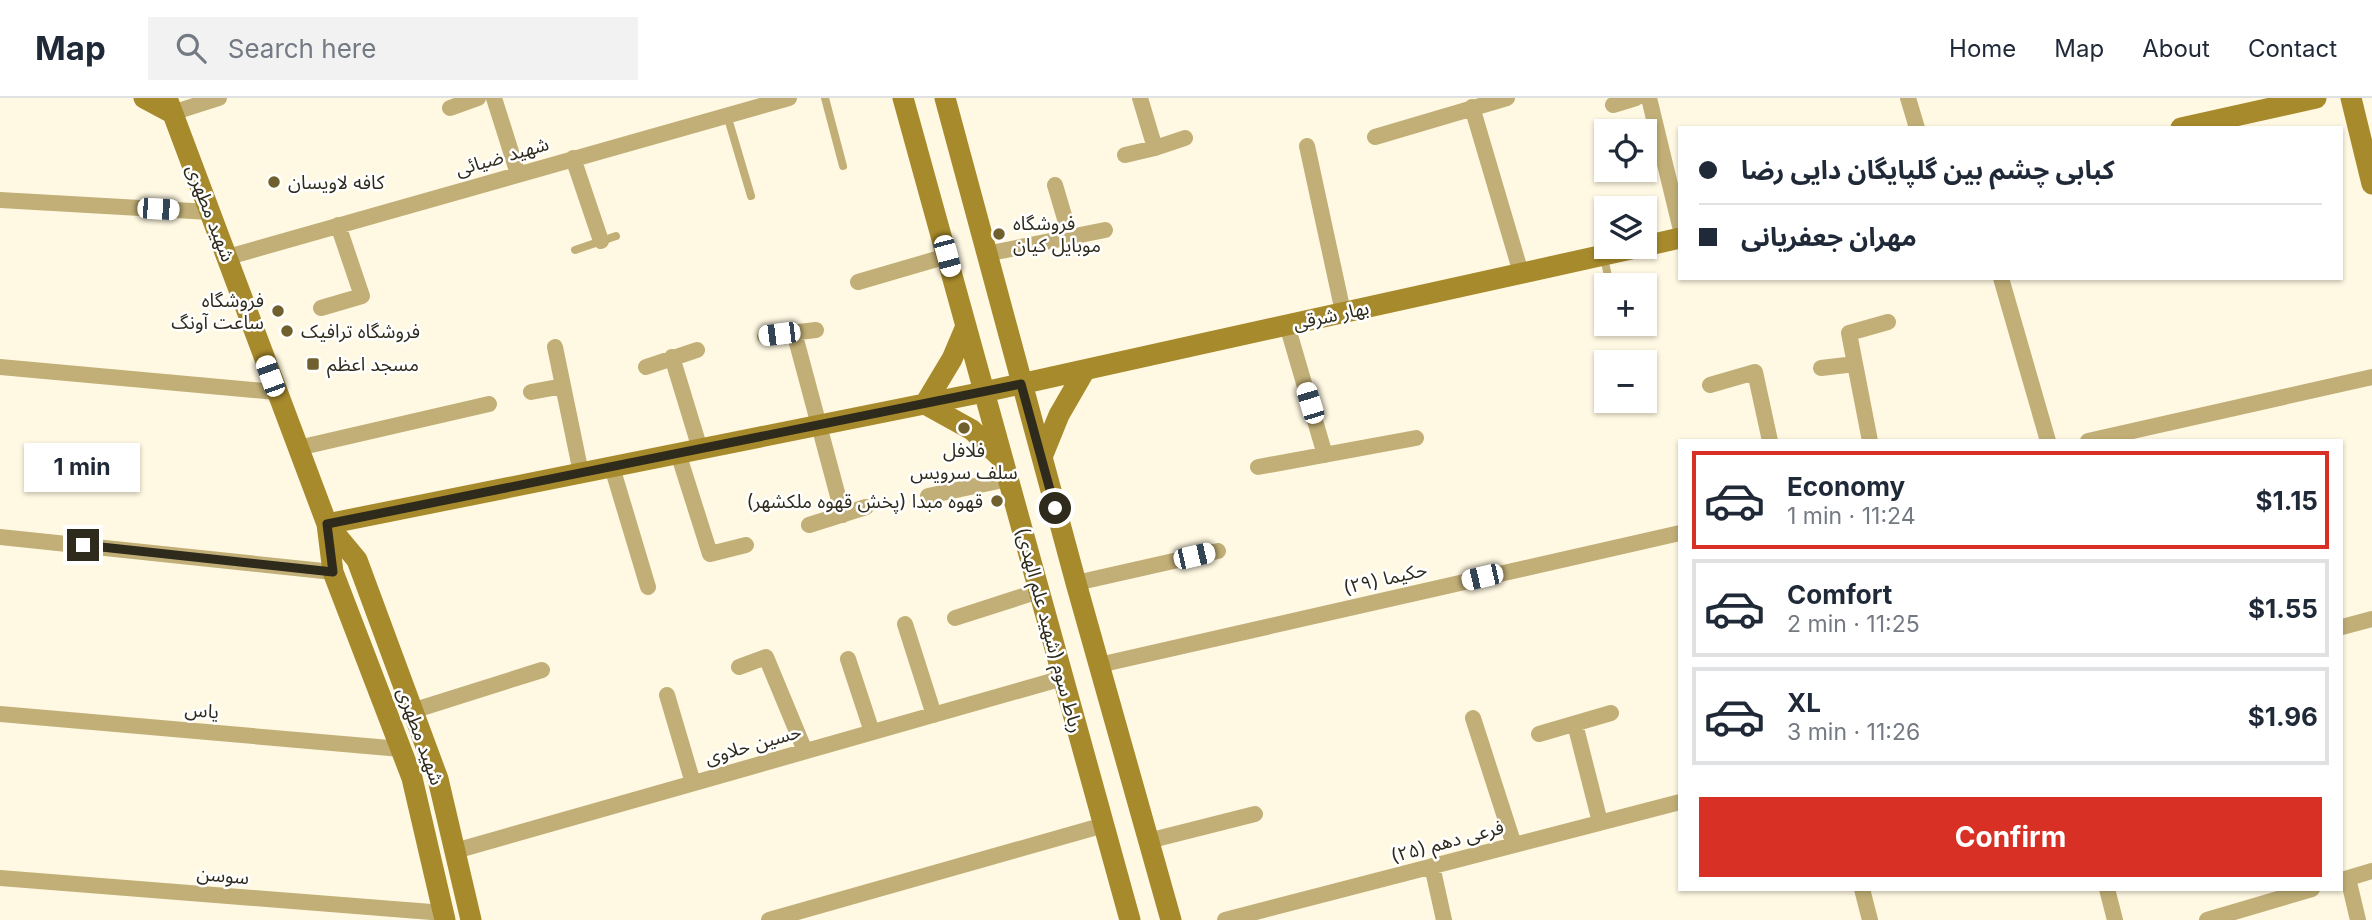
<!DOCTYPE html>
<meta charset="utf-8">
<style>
body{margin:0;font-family:Inter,"Noto Sans Arabic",sans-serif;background:#f2f2f3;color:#1f2937;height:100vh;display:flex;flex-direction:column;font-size:26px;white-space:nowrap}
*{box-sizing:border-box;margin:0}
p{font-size:23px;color:#747a83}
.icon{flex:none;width:38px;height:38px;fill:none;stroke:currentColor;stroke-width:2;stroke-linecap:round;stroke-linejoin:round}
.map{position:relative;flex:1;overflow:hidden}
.side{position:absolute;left:1678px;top:341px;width:665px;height:452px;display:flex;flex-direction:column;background:#fff;border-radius:0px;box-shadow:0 2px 5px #0004}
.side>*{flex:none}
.hud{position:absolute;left:1678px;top:28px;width:665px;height:154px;border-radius:0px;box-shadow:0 2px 5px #0004;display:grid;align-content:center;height:154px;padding:0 21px;background:#fff}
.fabs{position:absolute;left:1594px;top:21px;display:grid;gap:14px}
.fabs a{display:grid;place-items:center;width:63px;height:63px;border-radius:0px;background:#fff;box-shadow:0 2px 5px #0004;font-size:35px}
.end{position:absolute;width:32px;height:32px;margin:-16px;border:9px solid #2e2a1c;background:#fff;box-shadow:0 0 0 4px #fff}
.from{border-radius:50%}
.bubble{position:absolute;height:49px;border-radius:0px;background:#fff;box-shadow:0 2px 5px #0004;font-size:23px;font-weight:700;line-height:49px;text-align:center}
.car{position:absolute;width:21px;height:42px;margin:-21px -10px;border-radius:9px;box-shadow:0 0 5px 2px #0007;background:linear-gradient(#fff 24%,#345 0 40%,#fff 0 76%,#345 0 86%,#fff 0)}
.hud b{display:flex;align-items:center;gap:24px;height:66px;font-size:26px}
.hud b+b{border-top:2px solid #e0e1e3}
.hud i{width:18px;height:18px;background:#1f2937}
ul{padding:12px 0 0;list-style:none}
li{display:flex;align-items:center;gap:21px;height:98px;margin:0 14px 10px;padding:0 7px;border:4px solid #e0e1e3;border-radius:0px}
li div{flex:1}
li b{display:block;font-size:26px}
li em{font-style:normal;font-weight:700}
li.on{border-color:#d93025}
li>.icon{width:63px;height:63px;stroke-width:1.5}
.button{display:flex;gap:14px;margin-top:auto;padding:14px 21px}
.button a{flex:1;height:80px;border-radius:0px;background:#d93025;color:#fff;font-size:28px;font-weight:700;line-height:80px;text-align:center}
header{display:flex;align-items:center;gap:42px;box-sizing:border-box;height:98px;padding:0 35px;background:#fff;border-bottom:2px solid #e0e1e3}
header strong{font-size:33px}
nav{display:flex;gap:38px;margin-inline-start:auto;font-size:24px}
.search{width:490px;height:63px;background:#f2f2f3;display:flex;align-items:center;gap:18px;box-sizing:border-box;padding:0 24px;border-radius:0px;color:#747a83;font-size:26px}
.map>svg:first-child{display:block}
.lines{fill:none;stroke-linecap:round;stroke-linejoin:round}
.lane{stroke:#c1af77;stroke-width:8}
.street{stroke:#c1af77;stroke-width:16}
.secondary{stroke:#a78a2b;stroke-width:21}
.route{stroke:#2e2a1c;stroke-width:9}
.poi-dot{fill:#70602e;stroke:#fff;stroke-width:2.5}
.labels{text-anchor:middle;stroke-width:5;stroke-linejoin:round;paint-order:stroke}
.street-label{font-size:19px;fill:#2e2a1c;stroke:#fff}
.poi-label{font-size:19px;fill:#2e2a1c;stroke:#fff;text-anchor:start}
</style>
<header>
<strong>Map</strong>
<div class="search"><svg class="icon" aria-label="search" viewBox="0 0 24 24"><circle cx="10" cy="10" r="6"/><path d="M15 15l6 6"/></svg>Search here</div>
<nav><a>Home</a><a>Map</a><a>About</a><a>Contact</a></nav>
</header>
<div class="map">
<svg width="2372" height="822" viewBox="0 0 2372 822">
<rect width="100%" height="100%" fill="#fff8e2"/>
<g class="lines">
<path class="lane" d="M 825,0 L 843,68
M 727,17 L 751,98
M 575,152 L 616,138
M 1604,160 L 1610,187"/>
<path class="street" d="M 494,0 L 518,76
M 1140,0 L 1155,50
M 1649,0 L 1680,128
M 1908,0 L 1917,30
M 1613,7 L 1636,0
M 1472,9 L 1521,175
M 450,10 L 478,0
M 172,15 L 219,0
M 1375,39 L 1507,0
M 1307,48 L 1343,214
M 1125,57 L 1155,50 L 1185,40
M 573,60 L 601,143
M 1055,87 L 1070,138
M 0,102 L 210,114
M 986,156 L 1105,132
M 228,159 L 789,0
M 2001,180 L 2048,343
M 858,184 L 947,158
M 321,210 L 362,198 L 338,127
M 1287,227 L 1325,357
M 794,234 L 843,417
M 765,238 L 816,232
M 555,249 L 581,375
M 672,259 L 700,351
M 0,269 L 276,294
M 646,269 L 697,252
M 1821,270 L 1855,266
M 1710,287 L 1755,274 L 1770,343
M 531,294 L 563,288
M 1870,343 L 1849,235 L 1888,224
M 2088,343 L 2372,279
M 298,350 L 489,306
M 678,355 L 710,456 L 746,447
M 612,369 L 648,489
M 1258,369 L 1416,340
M 928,398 L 1008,381
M 809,427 L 866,409
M 0,439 L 333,474
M 1076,485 L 1218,453
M 955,520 L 1039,493
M 905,526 L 934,617
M 2342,529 L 2372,521
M 848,561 L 872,634
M 1099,567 L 1680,435
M 739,569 L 766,559 L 805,653
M 667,597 L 693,685
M 412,613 L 542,572
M 0,616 L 401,651
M 1473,620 L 1514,747
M 1575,626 L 1600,724
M 1539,636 L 1611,615
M 1148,743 L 1255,716
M 455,753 L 1063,580
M 1432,768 L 1444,822
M 0,780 L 444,815
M 2348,780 L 2358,822
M 2342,782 L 2372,773
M 1862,791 L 1870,822
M 2107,791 L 2115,822
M 769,822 L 1104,727
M 1225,822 L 1680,704
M 2207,822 L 2312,791"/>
<path class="secondary" d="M 144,0 L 172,15
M 167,0 L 327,426 L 333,474 L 412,680 L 445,822
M 903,0 L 1130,822
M 945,0 L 1076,485 L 1171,822
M 2351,0 L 2372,86
M 2181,30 L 2316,0
M 1645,148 L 1680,140
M 966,228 L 952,261 L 925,306 L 972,332 L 1002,361
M 1042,359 L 1059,317 L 1085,272
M 327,426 L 984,294 L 1640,149
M 327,426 L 357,462 L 438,681 L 471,822"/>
</g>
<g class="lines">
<path class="route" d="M 83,447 L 333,474 L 327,426 L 1021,286 L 1055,410"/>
</g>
<g class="poi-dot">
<circle cx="274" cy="84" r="7"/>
<circle cx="999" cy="136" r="7"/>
<circle cx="278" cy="213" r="7"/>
<circle cx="287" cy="233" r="7"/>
<rect x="306" y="259" width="14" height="14" rx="3.5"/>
<circle cx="964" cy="330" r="7"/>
<circle cx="997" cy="403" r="7"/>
</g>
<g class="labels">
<g class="street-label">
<text transform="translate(502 58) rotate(-16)" y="7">شهید ضیائی</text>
<text transform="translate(211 115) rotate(69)" y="7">شهید مطهری</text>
<text transform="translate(1331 217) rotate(-12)" y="7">بهار شرقی</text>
<text transform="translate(1385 480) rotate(-13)" y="7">حکیما (۲۹)</text>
<text transform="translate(1050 532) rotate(75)" y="7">رباط سوم (شهید علم الهدی)</text>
<text transform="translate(202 612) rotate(5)" y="7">یاس</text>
<text transform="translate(421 638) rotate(70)" y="7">شهید مطهری</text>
<text transform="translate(753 646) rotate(-16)" y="7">حسین حلاوی</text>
<text transform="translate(1447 743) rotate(-15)" y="7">فرعی دهم (۲۵)</text>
<text transform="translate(223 777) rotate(5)" y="7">سوسن</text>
</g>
<g class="poi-label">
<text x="288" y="91">کافه لاویسان</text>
<text x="1013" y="132">فروشگاه<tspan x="1013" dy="22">موبایل کیان</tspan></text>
<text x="264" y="209" text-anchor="end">فروشگاه<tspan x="264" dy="22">ساعت آونگ</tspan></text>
<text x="301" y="240">فروشگاه ترافیک</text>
<text x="327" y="273">مسجد اعظم</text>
<text x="964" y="359" text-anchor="middle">فلافل<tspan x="964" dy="22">سلف سرویس</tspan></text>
<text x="983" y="410" text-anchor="end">قهوه مبدا (پخش قهوه ملکشهر)</text>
</g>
</g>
</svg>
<div class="fabs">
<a><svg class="icon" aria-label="locate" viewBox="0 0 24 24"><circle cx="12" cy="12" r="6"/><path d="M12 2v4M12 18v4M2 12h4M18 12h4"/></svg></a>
<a><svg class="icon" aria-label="layers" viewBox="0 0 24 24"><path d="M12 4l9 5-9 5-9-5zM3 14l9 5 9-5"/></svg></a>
<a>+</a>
<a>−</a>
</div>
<i class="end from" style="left:1055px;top:410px"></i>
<i class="end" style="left:83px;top:447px"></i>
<div class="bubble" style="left:24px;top:345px;width:116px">1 min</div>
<i class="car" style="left:158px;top:111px;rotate:93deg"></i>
<i class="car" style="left:947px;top:158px;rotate:165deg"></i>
<i class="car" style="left:779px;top:236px;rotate:263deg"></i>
<i class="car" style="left:270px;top:278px;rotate:340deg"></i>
<i class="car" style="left:1310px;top:305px;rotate:343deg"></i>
<i class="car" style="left:1194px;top:458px;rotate:77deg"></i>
<i class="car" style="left:1482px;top:479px;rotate:257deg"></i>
<div class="hud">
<b><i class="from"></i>کبابی چشم بین گلپایگان دایی رضا</b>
<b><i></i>مهران جعفریانی</b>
</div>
<section class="side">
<ul>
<li class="on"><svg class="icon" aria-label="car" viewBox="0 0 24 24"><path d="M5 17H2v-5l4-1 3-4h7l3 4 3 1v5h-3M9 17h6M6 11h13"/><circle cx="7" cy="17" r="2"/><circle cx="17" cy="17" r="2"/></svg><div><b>Economy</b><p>1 min · 11:24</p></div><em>$1.15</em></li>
<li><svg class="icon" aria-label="car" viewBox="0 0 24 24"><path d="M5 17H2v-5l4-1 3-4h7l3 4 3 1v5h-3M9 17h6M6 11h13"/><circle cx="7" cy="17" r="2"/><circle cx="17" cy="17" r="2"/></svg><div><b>Comfort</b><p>2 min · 11:25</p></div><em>$1.55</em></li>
<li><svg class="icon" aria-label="car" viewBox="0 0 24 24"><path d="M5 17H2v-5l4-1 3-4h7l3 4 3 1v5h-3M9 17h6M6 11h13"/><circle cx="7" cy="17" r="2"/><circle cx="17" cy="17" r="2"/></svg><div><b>XL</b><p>3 min · 11:26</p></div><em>$1.96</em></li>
</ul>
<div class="button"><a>Confirm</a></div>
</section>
</div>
